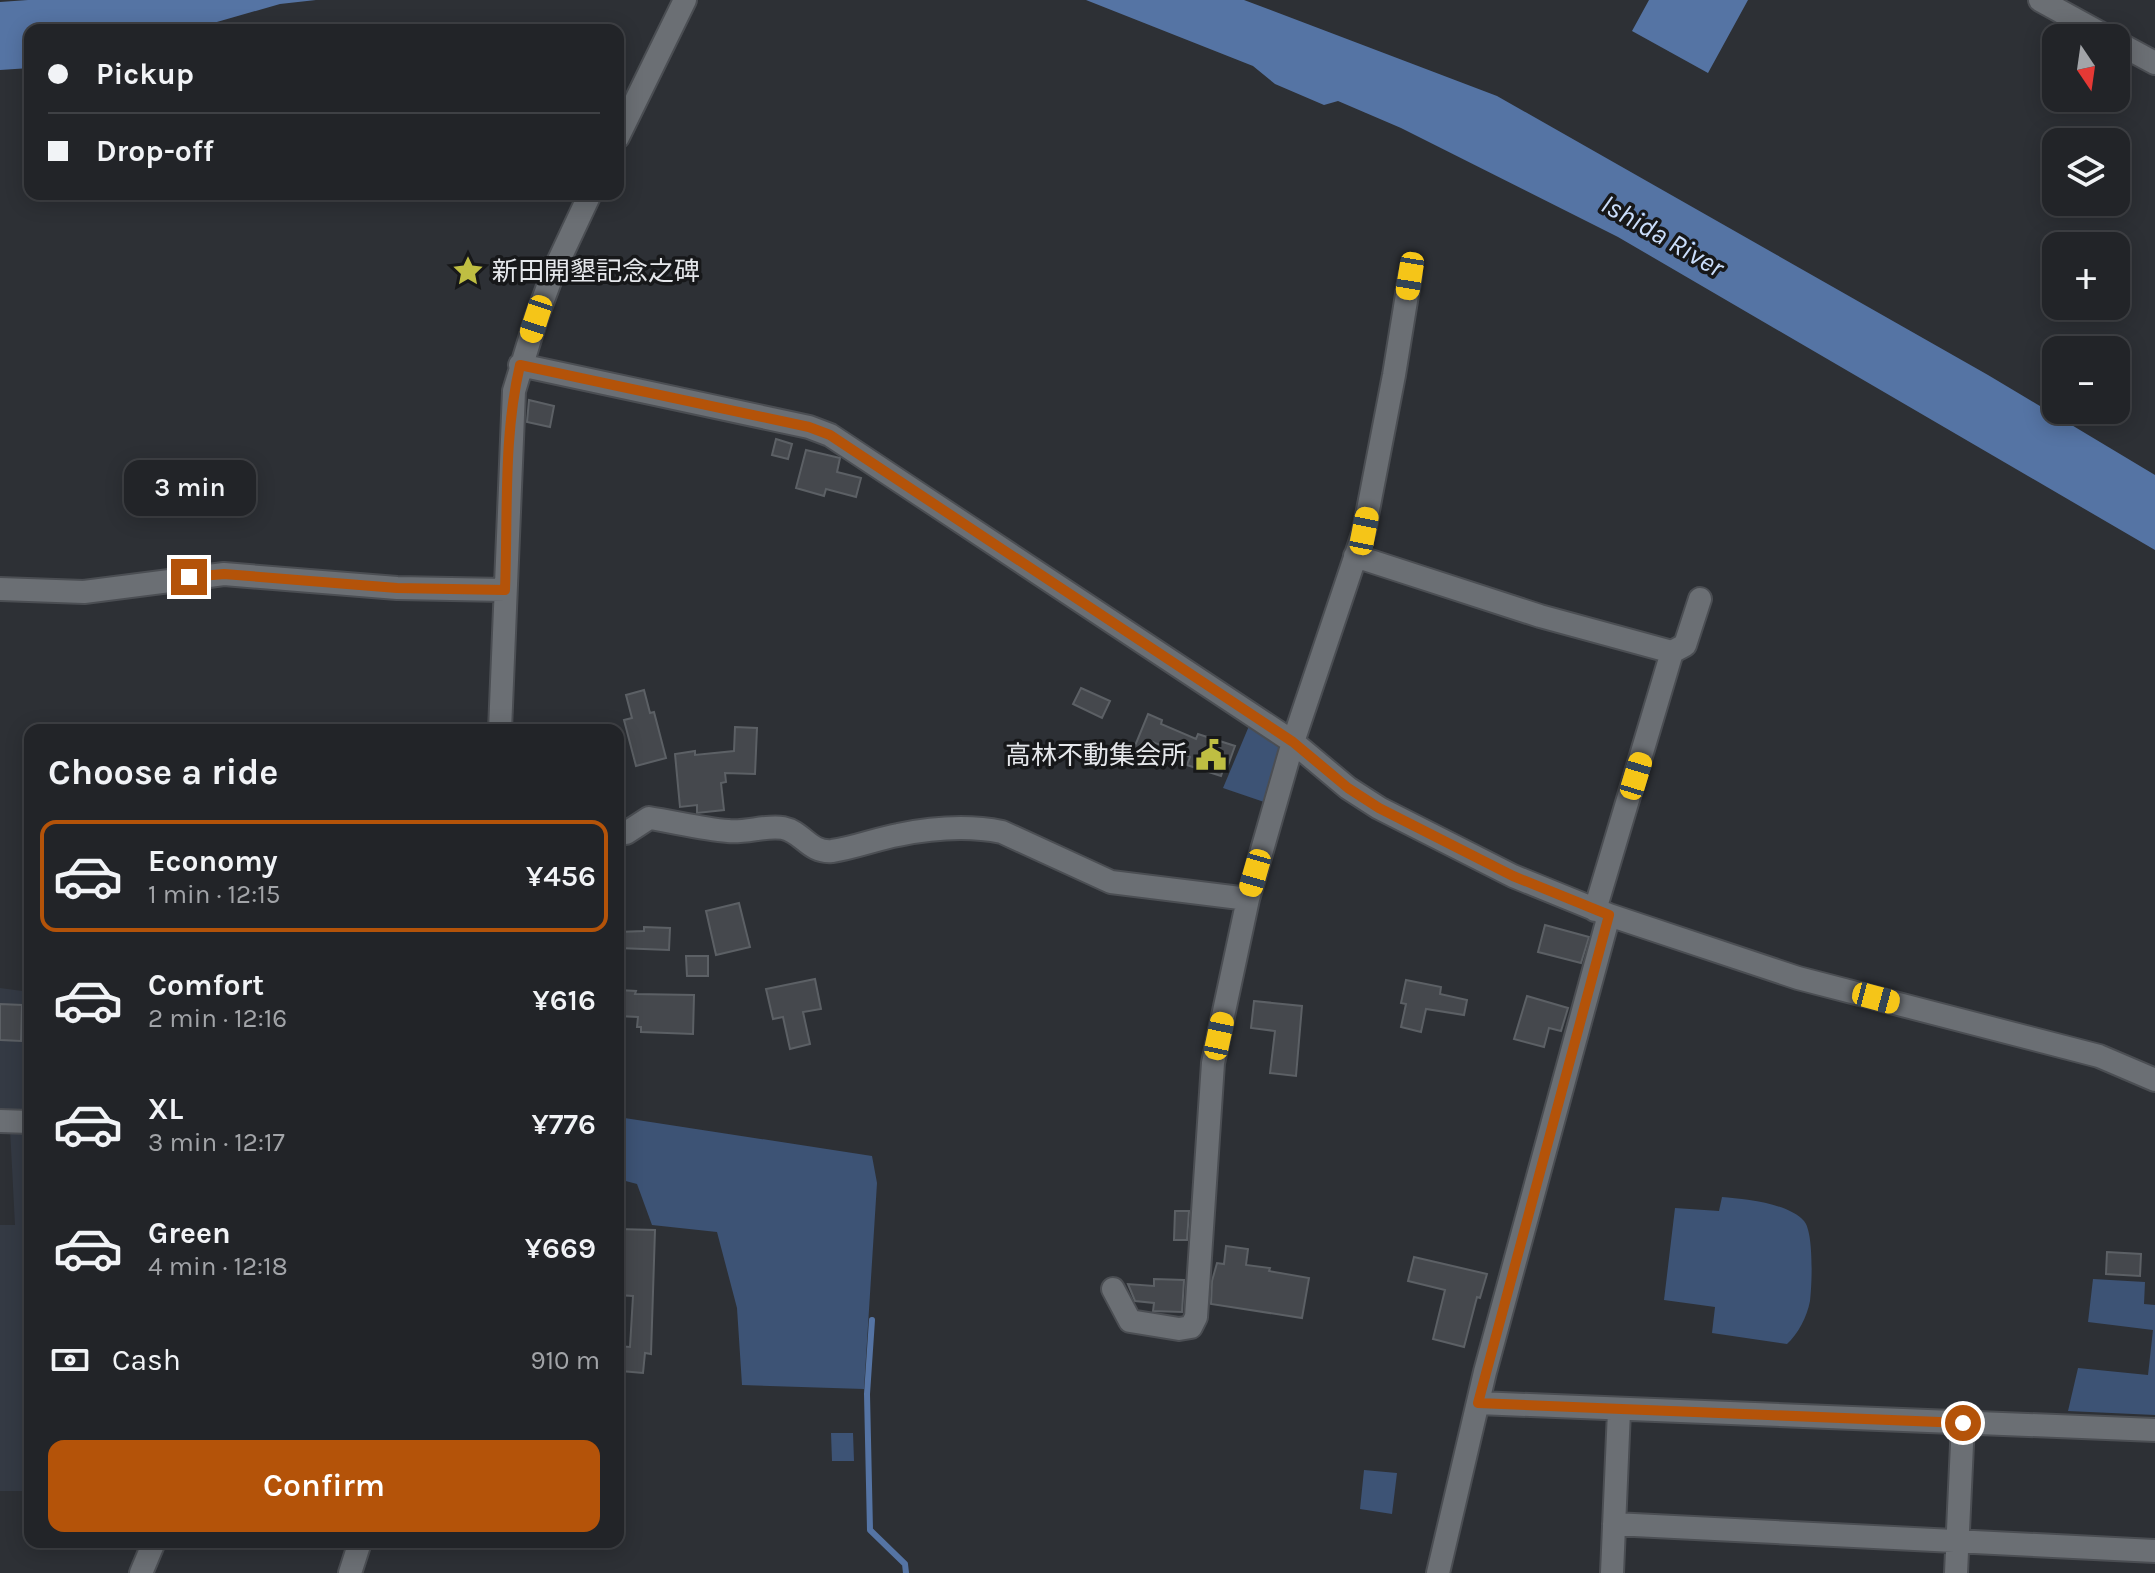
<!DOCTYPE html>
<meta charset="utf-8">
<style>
body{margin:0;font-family:Karla,"Noto Sans JP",sans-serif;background:#2e3034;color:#f1f3f6;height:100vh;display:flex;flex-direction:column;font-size:30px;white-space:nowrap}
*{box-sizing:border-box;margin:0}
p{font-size:26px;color:#a2a4a8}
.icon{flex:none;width:44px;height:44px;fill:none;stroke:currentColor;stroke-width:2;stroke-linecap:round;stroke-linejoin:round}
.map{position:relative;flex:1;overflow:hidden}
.sheet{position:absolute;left:24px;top:724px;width:600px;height:824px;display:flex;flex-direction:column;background:#222428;border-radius:16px;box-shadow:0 4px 20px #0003,0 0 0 2px #3f4145}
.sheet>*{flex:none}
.hud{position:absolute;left:24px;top:24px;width:600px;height:176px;border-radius:16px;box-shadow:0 4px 20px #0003,0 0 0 2px #3f4145;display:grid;align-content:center;height:176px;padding:0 24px;background:#222428}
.needle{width:52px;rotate:167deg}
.controls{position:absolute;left:2042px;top:24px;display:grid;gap:16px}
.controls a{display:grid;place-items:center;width:88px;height:88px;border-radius:16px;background:#222428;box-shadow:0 4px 20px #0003,0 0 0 2px #3f4145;font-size:40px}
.end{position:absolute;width:36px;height:36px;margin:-18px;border:10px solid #b45309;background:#fff;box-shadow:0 0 0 4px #fff}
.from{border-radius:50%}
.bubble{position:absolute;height:56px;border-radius:16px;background:#222428;box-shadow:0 4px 20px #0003,0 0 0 2px #3f4145;font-size:26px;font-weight:600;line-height:56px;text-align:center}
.car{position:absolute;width:24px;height:48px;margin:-24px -12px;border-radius:10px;box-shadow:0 0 6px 2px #0007;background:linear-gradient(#f5c518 24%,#345 0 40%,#f5c518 0 76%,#345 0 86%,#f5c518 0)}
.hud b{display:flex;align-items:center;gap:28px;height:76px;font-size:30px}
.hud b+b{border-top:2px solid #3f4145}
.hud i{width:20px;height:20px;background:#f1f3f6}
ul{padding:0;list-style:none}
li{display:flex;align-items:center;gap:24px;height:112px;margin:0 16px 12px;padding:0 8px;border:4px solid transparent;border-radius:16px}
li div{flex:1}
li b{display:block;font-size:30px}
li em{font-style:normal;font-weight:600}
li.on{border-color:#b45309}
li>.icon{width:72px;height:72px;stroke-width:1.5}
h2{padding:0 24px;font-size:36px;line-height:96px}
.pay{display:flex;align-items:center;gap:20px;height:88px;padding:0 24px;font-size:30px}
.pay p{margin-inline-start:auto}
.action{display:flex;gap:16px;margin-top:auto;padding:16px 24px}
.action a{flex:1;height:92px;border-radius:16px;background:#b45309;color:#fff;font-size:32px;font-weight:600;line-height:92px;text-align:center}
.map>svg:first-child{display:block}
.built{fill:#343a44}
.green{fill:#3d5375}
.water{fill:#5574a4}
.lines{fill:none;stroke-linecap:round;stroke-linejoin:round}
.stream{stroke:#5574a4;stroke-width:6}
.building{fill:#45484d;stroke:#5c6065;stroke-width:2}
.minor-casing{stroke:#4b4e53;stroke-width:26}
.minor{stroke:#6b6f74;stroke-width:22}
.route{stroke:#b45309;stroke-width:10}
.labels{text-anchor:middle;stroke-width:7;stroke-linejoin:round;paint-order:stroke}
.poi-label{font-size:26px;fill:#e5e7eb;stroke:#17181a;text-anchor:start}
.water-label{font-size:28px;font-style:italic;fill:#cbdefb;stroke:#17181a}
</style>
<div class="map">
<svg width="2155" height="1573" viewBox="0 0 2155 1573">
<rect width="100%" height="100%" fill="#2d3035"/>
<path class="built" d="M 0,988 L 30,992 L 30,1114 L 0,1113 Z
M 10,1129 L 30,1130 L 30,1491 L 0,1491 L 0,1225 L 15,1225 Z"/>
<path class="green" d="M 1249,726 L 1283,749 L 1267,803 L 1223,788 Z
M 618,1117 L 872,1156 L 877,1183 L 864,1389 L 742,1385 L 737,1308 L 717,1232 L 652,1225 L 637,1184 L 618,1179 Z
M 1722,1197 C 1745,1199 1788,1203 1804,1221 C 1814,1232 1812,1285 1810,1301 C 1807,1317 1798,1334 1787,1344 L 1712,1333 L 1715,1307 L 1664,1300 L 1675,1208 L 1719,1211 Z
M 2093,1279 L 2145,1282 L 2144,1304 L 2155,1305 L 2155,1415 L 2068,1411 L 2078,1368 L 2148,1375 L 2153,1330 L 2088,1322 Z
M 831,1433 L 853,1433 L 854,1461 L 832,1461 Z
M 1364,1470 L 1397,1473 L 1392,1514 L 1360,1509 Z"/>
<path class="water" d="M 28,0 L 316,0 L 280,4 L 189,30 L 30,30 L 30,68 L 0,70 L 0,2 Z
M 1086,0 L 1244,0 L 1497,96 L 1988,375 L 2155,475 L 2155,550 L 1618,237 L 1401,128 L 1338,101 L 1324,105 L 1275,84 L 1253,66 Z
M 1649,0 L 1748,0 L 1708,73 L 1632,31 Z"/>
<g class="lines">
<path class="stream" d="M 872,1320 L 867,1394 L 870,1530 L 905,1564 L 906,1573"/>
</g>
<path class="building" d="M 529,400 L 554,406 L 550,427 L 527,422 Z
M 776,439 L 792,444 L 788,459 L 772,455 Z
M 806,450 L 840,458 L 837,472 L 861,478 L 856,497 L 826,489 L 824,496 L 796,488 Z
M 1081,688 L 1110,701 L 1102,718 L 1073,704 Z
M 644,690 L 650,713 L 654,712 L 666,758 L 636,766 L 624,720 L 632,718 L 626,695 Z
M 1148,714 L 1162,720 L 1161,724 L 1196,739 L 1198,734 L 1235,746 L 1227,768 L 1224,767 L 1221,776 L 1187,765 L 1190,757 L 1153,742 L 1144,764 L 1130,758 Z
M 735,727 L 757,728 L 755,774 L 725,773 L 726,782 L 721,783 L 724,810 L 697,813 L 697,805 L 680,807 L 675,754 L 695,751 L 695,755 L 734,751 Z
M 739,903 L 750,947 L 716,955 L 706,911 Z
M 1545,925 L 1589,937 L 1581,963 L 1538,952 Z
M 644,927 L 670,928 L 669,950 L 618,948 L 618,932 L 644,931 Z
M 686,956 L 708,956 L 708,976 L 687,976 Z
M 815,979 L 821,1009 L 803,1012 L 810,1044 L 790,1049 L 783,1017 L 773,1019 L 766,989 Z
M 1406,980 L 1441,987 L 1440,994 L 1467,1000 L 1464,1015 L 1426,1009 L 1421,1032 L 1401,1027 L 1406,1004 L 1401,1003 Z
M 618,990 L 636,991 L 635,994 L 694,995 L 693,1034 L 641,1032 L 641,1027 L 637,1027 L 638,1017 L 618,1016 Z
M 1527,996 L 1568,1008 L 1561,1031 L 1549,1028 L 1544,1047 L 1514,1039 Z
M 1254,1001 L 1302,1006 L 1296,1076 L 1270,1073 L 1275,1031 L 1251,1028 Z
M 0,1004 L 22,1005 L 21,1041 L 0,1040 Z
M 1175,1211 L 1189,1211 L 1187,1240 L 1174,1240 Z
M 618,1229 L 655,1230 L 651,1354 L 645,1353 L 643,1373 L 621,1371 L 622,1364 L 618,1364 L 618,1346 L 630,1347 L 633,1296 L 618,1295 Z
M 1226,1246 L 1248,1249 L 1246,1265 L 1270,1268 L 1269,1271 L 1309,1278 L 1302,1318 L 1211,1304 L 1212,1281 L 1217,1263 L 1224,1264 Z
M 2107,1252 L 2141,1254 L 2140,1276 L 2106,1274 Z
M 1414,1257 L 1487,1274 L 1480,1298 L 1477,1297 L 1464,1347 L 1433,1339 L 1445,1290 L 1408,1281 Z
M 1154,1279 L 1184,1280 L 1182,1312 L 1153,1311 L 1154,1303 L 1135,1301 L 1128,1284 L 1154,1286 Z"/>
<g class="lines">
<defs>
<path id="minor" d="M 2040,0 L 2109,38
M 2116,42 L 2155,63
M 618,137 L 685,0
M 520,365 L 809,427 L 830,435 L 1293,742 L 1348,788 L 1379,808 L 1513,876 L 1609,915 L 1798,978 L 2099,1056 L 2155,1080
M 1355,556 L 1540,616 L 1672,652 L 1685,645 L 1700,599
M 0,589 L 84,592 L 224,574 L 397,588 L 505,590
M 500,730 L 514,391 L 536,319 L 553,273 L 590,194
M 618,833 L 626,833 L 649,818 C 675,822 702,829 728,831 C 746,833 766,825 783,828 C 803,832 809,853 832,851 C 854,848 876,839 898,835 C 932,828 967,825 1002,832 L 1111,882 L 1248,899
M 1595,910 L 1672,652
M 0,1121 L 30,1122
M 1113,1289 L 1130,1321 L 1179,1329 L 1191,1327 L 1196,1317 L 1213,1063 L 1248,899 L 1293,742 L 1364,531 L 1394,375 L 1410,276
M 1478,1403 L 2155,1430
M 1614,1524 L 2155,1551
M 141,1573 L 154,1542
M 350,1573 L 360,1542
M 1438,1573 L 1485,1372 L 1609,915
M 1612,1573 L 1619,1411
M 1956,1573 L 1963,1423"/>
</defs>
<use href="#minor" class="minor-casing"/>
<use href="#minor" class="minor"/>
</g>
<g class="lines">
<path class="route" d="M 189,577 L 224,574 L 397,588 L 505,590 C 508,516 503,437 520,365 L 809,427 L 830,435 L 1293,742 L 1348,788 L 1379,808 L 1513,876 L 1609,915 L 1478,1403 L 1963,1423"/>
</g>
<defs>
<symbol id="sight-bare" viewBox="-9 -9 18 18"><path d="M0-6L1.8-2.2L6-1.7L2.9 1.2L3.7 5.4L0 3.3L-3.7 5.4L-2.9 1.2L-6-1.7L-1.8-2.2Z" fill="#bfbe42" stroke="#17181a" stroke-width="2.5" paint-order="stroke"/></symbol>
<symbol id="civic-bare" viewBox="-9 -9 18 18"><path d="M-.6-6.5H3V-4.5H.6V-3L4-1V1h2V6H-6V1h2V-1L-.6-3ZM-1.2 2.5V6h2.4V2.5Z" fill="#bfbe42" stroke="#17181a" stroke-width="2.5" paint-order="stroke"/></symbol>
</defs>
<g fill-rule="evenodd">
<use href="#sight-bare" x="446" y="249" width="44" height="44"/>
<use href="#civic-bare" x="1189" y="733" width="44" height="44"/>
</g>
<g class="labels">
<g class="poi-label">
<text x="492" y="280">新田開墾記念之碑</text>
<text x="1187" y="764" text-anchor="end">高林不動集会所</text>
</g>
<g class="water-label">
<text transform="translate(1663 235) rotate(30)" y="10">Ishida River</text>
</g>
</g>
</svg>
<div class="controls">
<a><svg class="needle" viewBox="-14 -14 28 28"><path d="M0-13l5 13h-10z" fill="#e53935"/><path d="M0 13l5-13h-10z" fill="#a2a4a8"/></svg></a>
<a><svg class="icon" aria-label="layers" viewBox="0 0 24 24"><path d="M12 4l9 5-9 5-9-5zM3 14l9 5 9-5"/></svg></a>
<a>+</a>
<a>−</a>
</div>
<i class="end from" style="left:1963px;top:1423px"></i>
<i class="end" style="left:189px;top:577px"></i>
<div class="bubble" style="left:124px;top:460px;width:132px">3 min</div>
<i class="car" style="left:1410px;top:276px;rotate:189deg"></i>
<i class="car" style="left:536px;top:319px;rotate:198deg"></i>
<i class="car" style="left:1364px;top:531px;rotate:11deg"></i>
<i class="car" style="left:1636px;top:776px;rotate:17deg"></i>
<i class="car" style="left:1255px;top:873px;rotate:196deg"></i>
<i class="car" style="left:1876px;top:998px;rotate:105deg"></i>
<i class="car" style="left:1219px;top:1036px;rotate:12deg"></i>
<div class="hud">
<b><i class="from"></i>Pickup</b>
<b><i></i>Drop-off</b>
</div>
<section class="sheet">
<h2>Choose a ride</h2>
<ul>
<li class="on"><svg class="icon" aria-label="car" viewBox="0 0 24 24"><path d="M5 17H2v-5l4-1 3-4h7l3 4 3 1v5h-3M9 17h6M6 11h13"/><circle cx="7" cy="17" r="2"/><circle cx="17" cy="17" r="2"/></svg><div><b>Economy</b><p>1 min · 12:15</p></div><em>¥456</em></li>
<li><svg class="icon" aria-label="car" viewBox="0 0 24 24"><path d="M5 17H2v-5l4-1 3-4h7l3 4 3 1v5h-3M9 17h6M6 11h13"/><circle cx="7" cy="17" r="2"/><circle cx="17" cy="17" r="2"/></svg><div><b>Comfort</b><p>2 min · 12:16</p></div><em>¥616</em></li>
<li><svg class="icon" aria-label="car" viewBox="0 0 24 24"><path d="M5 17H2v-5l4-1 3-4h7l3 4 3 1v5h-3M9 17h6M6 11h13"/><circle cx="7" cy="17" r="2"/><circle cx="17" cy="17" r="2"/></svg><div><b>XL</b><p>3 min · 12:17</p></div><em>¥776</em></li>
<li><svg class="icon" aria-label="car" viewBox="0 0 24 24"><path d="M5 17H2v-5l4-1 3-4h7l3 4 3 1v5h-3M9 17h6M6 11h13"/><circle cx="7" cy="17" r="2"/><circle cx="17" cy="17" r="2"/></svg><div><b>Green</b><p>4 min · 12:18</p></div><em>¥669</em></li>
</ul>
<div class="pay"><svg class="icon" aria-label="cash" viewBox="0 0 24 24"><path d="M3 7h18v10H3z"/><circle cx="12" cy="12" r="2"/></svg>Cash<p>910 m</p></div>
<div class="action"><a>Confirm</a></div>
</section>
</div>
